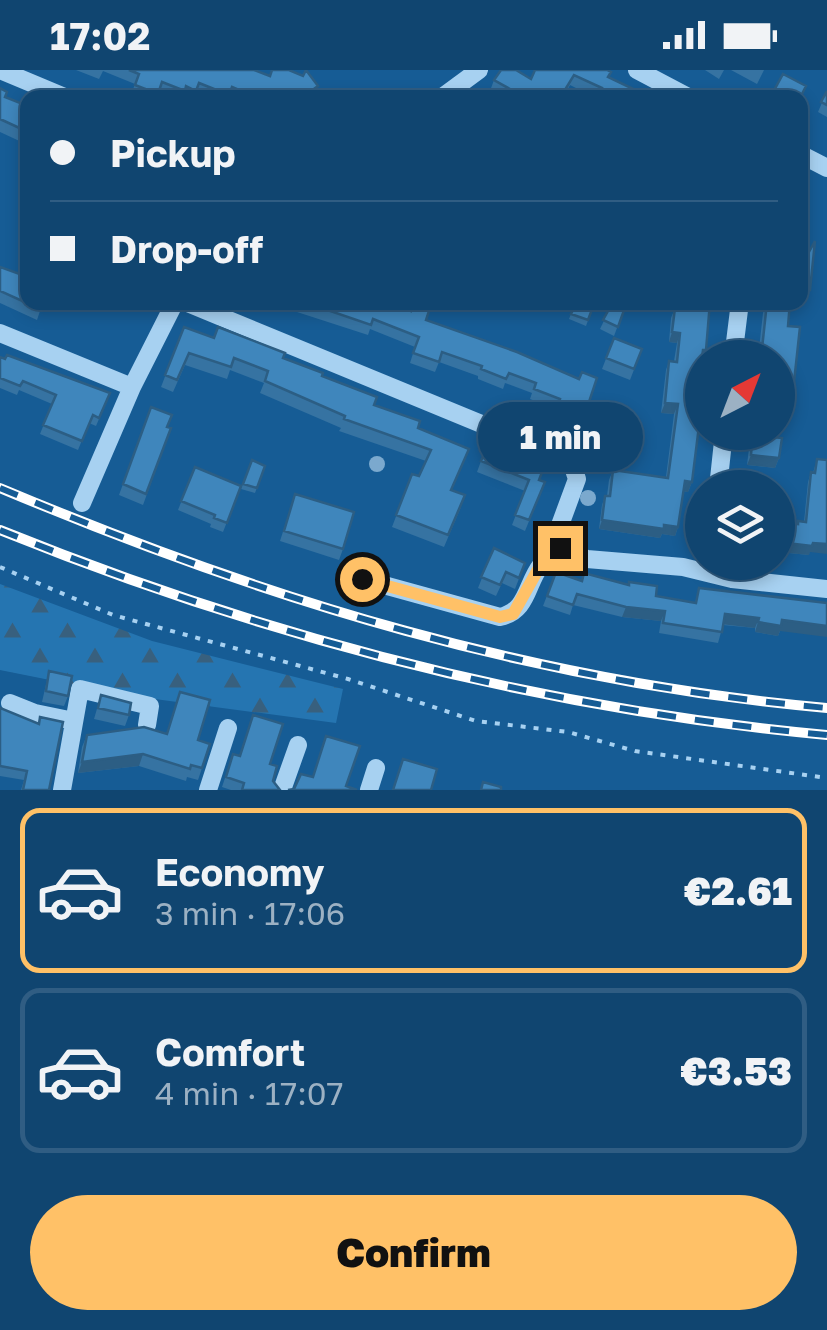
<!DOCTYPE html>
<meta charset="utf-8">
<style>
body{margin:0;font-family:"Golos Text",sans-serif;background:#194c75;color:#f1f3f6;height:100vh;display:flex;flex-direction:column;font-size:38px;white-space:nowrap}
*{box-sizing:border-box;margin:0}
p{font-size:32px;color:#9cb1c3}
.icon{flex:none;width:55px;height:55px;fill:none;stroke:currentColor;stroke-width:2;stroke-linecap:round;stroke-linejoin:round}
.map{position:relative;height:720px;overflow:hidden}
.panel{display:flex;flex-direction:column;background:#104570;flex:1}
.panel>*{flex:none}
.guide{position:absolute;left:20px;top:20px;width:788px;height:220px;border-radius:20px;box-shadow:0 5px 15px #0003,0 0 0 2px #305d83;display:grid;align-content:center;height:220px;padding:0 30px;background:#104570}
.needle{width:65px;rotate:42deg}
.tools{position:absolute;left:685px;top:270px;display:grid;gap:20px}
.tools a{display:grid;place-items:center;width:110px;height:110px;border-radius:50%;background:#104570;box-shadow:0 5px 15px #0003,0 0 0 2px #305d83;font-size:50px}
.end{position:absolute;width:45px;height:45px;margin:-22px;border:12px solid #ffc167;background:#111;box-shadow:0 0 0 5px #111}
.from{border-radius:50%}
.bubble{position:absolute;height:70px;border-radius:35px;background:#104570;box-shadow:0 5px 15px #0003,0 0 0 2px #305d83;font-size:32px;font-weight:800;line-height:70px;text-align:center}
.guide b{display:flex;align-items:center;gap:35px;height:95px;font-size:38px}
.guide b+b{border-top:2px solid #305d83}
.guide i{width:25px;height:25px;background:#f1f3f6}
ul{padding:18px 0 0;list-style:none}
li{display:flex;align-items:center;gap:30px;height:165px;margin:0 20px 15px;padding:0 10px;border:5px solid #305d83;border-radius:20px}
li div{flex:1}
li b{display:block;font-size:38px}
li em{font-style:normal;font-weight:800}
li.current{border-color:#ffc167}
li>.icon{width:90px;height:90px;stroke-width:1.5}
.cta{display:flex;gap:20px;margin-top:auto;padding:20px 30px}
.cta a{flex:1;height:115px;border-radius:60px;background:#ffc167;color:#111;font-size:40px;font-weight:800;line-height:115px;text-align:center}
.status{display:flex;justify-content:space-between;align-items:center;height:70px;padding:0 50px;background:#104570;direction:ltr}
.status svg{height:28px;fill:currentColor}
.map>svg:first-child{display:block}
.forest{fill:url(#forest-firs)}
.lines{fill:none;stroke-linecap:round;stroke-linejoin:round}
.path{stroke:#a7d1f1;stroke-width:4;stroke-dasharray:5 8;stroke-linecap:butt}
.minor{stroke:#a7d1f1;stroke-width:18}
.rail-casing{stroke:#fff;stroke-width:10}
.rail{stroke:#165c95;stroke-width:6;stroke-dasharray:19;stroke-linecap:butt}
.tree{fill:#7ba9ce}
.wall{fill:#3673a2}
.shaded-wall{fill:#2c5e84}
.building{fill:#3f86bc;stroke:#2c5e84;stroke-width:2.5}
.route{stroke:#ffc167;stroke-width:12}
</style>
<div class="status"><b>17:02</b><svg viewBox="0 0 49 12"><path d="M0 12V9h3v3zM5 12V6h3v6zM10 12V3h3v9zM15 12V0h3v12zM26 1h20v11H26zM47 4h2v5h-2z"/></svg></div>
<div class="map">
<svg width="827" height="720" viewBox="0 0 827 720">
<defs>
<pattern id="forest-firs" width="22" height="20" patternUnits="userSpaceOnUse" patternTransform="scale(2.5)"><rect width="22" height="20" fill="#2575b1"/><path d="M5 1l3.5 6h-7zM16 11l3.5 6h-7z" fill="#38607e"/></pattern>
</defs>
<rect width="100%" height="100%" fill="#165c95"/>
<path class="forest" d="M 0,514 L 152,571 L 343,619 L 336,653 L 125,625 L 0,600 Z"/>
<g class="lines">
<path class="path" d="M 0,497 L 113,545 L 348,609 L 476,651 L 568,662 L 635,681 L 827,708"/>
<path class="minor" d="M 0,0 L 67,28
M 637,0 L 690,28
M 441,28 L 479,0
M 800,84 L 827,98
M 185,232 L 552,383 L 572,394 L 577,409 L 556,466 L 561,478
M 0,263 L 132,317
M 733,288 L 740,232
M 718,418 L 724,362
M 82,433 L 132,317 L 175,232
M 561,478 L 587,489 L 683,497 L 732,509 L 827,519
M 362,509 L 500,547 C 528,541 526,514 541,495 C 546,488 554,483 561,478
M 10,633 L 35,643 L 74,651
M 62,720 L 80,619 L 150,636 L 147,655
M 208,720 L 228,658
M 282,720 L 298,675
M 369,720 L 376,698"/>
<defs>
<path id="rail" d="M 0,418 C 269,531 535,612 827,638
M 0,460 C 265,567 542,639 827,665"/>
</defs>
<use href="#rail" class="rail-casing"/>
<use href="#rail" class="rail"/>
</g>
<g class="tree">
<circle cx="377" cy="394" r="8"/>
<circle cx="588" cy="428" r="8"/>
<circle cx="575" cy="464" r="8"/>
</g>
<path class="wall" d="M 76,0 L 254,0 L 314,25 L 316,28 L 207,28 L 196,23 L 194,28 L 172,28 L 159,23 L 157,28 L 138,28 L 131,25 L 135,14 L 103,1 L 99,9 Z
M 535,0 L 609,7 L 652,28 L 596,28 L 570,15 L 563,28 L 503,28 L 490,21 L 494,10 L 531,9 Z
M 705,0 L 724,0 L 719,9 Z
M 731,0 L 764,0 L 757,14 Z
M 0,18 L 5,27 L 28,36 L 28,75 L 0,62 Z
M 827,21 L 827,47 L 818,42 Z
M 0,197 L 43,232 L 37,250 L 0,233 Z
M 300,232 L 382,232 L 426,250 L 517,282 L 583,350 L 612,361 L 601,388 L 565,373 L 569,360 L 551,353 L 556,339 L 530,329 L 532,323 L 505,313 L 503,319 L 478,309 L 478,306 L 439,292 L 435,302 L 410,293 L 415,277 L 370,259 L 368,265 L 297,242 Z
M 613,232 L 643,232 L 639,240 L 626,234 L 614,266 L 600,259 Z
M 684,232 L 710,232 L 706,280 L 697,304 L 690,347 L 692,412 L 688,422 L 683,421 L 678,457 L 675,466 L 662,464 L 660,468 L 599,459 L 602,435 L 605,426 L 607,426 L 609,410 L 613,400 L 666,407 L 674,344 L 661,343 L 666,300 L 669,291 L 674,291 L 677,273 L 669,272 L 671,248 L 675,238 L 684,239 Z
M 767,232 L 788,256 L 787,350 L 778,349 L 778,288 L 758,288 L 763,243 Z
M 593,237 L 586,256 L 569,249 L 571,244 Z
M 184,257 L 214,268 L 283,288 L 322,306 L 418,358 L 461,437 L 444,477 L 392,457 L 412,404 L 419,406 L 426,391 L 339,361 L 341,358 L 260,323 L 264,313 L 230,300 L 227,309 L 185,295 L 173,322 L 161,317 Z
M 614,268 L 642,279 L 630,310 L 602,299 Z
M 0,287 L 110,323 L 96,356 L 89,353 L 78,380 L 40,364 L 52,334 L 19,320 L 17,325 L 0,318 Z
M 151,337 L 167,357 L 171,358 L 143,435 L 119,425 Z
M 751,362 L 772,362 L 771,367 L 779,388 L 775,398 L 747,395 Z
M 522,387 L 539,410 L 545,412 L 525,461 L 512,455 L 525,421 L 477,402 L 481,391 Z
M 817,389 L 809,485 L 778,482 L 778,452 L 797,454 L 804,452 L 808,412 L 811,402 L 813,403 Z
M 252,390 L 265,396 L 255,423 L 241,419 Z
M 195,397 L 241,416 L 223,462 L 210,457 L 211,454 L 178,440 Z
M 295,424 L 343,479 L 339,490 L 280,471 Z
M 494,478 L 525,493 L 515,519 L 502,513 L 496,526 L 478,518 Z
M 556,502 L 582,511 L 695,533 L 699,518 L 780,561 L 778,566 L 755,562 L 755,558 L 723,555 L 718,573 L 659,563 L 661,551 L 622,547 L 573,535 L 570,545 L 543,536 Z
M 49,601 L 68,626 L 64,636 L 42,632 Z
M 101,625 L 129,645 L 125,656 L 94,649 Z
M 0,638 L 38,653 L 40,647 L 49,720 L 21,720 L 24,710 L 0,706 Z
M 166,664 L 198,670 L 202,698 L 198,710 L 187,707 L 186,711 L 139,696 L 78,703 L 82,677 L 87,665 Z
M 233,684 L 270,694 L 273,711 L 280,720 L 231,720 L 222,717 Z"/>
<path class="shaded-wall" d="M 800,218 L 810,220 L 806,230 L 800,229 Z
M 672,262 L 680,263 L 677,273 L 669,272 Z
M 665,333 L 678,334 L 674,344 L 661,343 Z
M 778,338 L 791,340 L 787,350 L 778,349 Z
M 751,385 L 779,388 L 775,398 L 747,395 Z
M 685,411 L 692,412 L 688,422 L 681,421 Z
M 602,450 L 664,455 L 678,457 L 675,466 L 662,464 L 660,468 L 599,459 Z
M 778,472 L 827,474 L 827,484 L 810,482 L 809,485 L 778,482 Z
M 626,537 L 665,541 L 661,551 L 622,547 Z
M 725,544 L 759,548 L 755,558 L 721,554 Z
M 782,550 L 827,556 L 827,567 L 780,561 L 778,566 L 755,562 L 758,552 Z
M 143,684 L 139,696 L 78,703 L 82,692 Z"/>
<path class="building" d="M 129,0 L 254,0 L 270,6 L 272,0 L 289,0 L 303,6 L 306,0 L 318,16 L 311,21 L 316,28 L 258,28 L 232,17 L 229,25 L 199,13 L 196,21 L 186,16 L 185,21 L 162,12 L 158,24 L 135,15 L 139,4 Z
M 501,0 L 516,0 L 531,9 L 535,0 L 607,0 L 611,2 L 608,7 L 652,28 L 598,28 L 602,18 L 574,5 L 560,28 L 526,28 L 494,10 Z
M 783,4 L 806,16 L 800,28 L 771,26 Z
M 0,18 L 7,22 L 5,27 L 28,36 L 28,62 L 0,49 Z
M 827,21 L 827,35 L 821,32 Z
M 800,102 L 808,104 L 800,171 Z
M 815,171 L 810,220 L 800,218 L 800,198 Z
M 0,197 L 28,207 L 28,232 L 43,232 L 40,239 L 0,221 Z
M 304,232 L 382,232 L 391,236 L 392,233 L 411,241 L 414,232 L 432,232 L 426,250 L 517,282 L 579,309 L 582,302 L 597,308 L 583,350 L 612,361 L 605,378 L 568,363 L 573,350 L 555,343 L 560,329 L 534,319 L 536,313 L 509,303 L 506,309 L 481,299 L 482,296 L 442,282 L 439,292 L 413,283 L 419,267 L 373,249 L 371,255 Z
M 577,232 L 584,232 L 593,237 L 588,250 L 571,244 Z
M 613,232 L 627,232 L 618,257 L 603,250 Z
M 687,232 L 710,232 L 706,280 L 703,280 L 701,295 L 698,294 L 690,347 L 700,348 L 692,412 L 685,411 L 678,457 L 664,455 L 664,459 L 602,450 L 605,426 L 610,426 L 613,400 L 668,408 L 678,334 L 665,333 L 669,291 L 677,292 L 680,263 L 672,262 L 675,238 L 686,239 Z
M 767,232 L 790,232 L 788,256 L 800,257 L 791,340 L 778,338 L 778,288 L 761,288 Z
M 184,257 L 214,268 L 218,257 L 285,283 L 283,288 L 323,303 L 322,306 L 377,327 L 374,335 L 420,351 L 418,358 L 469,379 L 451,420 L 465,425 L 448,465 L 396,445 L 412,404 L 419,406 L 431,380 L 344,349 L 345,346 L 265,311 L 268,301 L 234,288 L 231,297 L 189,283 L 177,310 L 165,305 Z
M 614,268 L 642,279 L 634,299 L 606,288 Z
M 7,285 L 110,323 L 99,348 L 93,345 L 82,371 L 43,355 L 56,325 L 23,311 L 20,316 L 0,308 L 0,287 L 5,289 Z
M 151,337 L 172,345 L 167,357 L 171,358 L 146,424 L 123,414 Z
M 753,362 L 772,362 L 771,367 L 782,368 L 779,388 L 751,385 Z
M 490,370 L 523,384 L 522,387 L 544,397 L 539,410 L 545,412 L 529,450 L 515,445 L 529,410 L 481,391 Z
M 817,389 L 827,390 L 827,474 L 813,473 L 812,476 L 778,472 L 778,452 L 798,454 L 798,451 L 806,452 L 811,402 L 815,403 Z
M 252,390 L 265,396 L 257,418 L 243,414 Z
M 195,397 L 241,416 L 227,453 L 214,448 L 215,445 L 181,431 Z
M 295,424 L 354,442 L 343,479 L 284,461 Z
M 494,478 L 525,493 L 519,508 L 506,502 L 500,515 L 481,507 Z
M 556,502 L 582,511 L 584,503 L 629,515 L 629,512 L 657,516 L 656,526 L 696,533 L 699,518 L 827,533 L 827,556 L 782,550 L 781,556 L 758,552 L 759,548 L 725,544 L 722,562 L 663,553 L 665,541 L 626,537 L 577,524 L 573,535 L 547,526 Z
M 49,601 L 72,606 L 68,626 L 46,621 Z
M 180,622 L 210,630 L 198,670 L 210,674 L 202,698 L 191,695 L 190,699 L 143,684 L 82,692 L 87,665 L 144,657 L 167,664 Z
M 101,625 L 131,633 L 129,645 L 98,638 Z
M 0,638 L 39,654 L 40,647 L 63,652 L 49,720 L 23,720 L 27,701 L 0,696 Z
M 253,645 L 283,654 L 270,694 L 277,696 L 273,711 L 280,720 L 242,720 L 244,713 L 226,707 L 233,684 L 240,686 Z
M 326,666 L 360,676 L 346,716 L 357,720 L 288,720 L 294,719 L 301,704 L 313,707 Z
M 403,689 L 437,699 L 431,720 L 393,720 Z
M 483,712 L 501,717 L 501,720 L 481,720 Z"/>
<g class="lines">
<path class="route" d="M 362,509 L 500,547 L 513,544 L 540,496 L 560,478"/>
</g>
</svg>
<div class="tools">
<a><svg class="needle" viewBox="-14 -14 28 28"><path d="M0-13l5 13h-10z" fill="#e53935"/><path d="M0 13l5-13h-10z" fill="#9cb1c3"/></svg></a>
<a><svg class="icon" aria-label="layers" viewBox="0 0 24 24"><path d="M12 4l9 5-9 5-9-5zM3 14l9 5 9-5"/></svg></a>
</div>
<i class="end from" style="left:362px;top:509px"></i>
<i class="end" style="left:560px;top:478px"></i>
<div class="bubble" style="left:478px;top:332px;width:165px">1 min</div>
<div class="guide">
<b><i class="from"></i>Pickup</b>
<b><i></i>Drop-off</b>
</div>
</div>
<section class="panel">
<ul>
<li class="current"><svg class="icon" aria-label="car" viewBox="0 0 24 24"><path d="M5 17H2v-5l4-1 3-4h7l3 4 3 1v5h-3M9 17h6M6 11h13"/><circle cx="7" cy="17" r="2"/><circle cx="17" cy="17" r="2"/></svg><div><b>Economy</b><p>3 min · 17:06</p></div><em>€2.61</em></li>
<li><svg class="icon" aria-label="car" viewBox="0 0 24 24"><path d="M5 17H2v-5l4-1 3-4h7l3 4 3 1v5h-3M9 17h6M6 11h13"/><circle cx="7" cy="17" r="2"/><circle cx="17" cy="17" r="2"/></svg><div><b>Comfort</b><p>4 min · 17:07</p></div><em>€3.53</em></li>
</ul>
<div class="cta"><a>Confirm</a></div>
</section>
